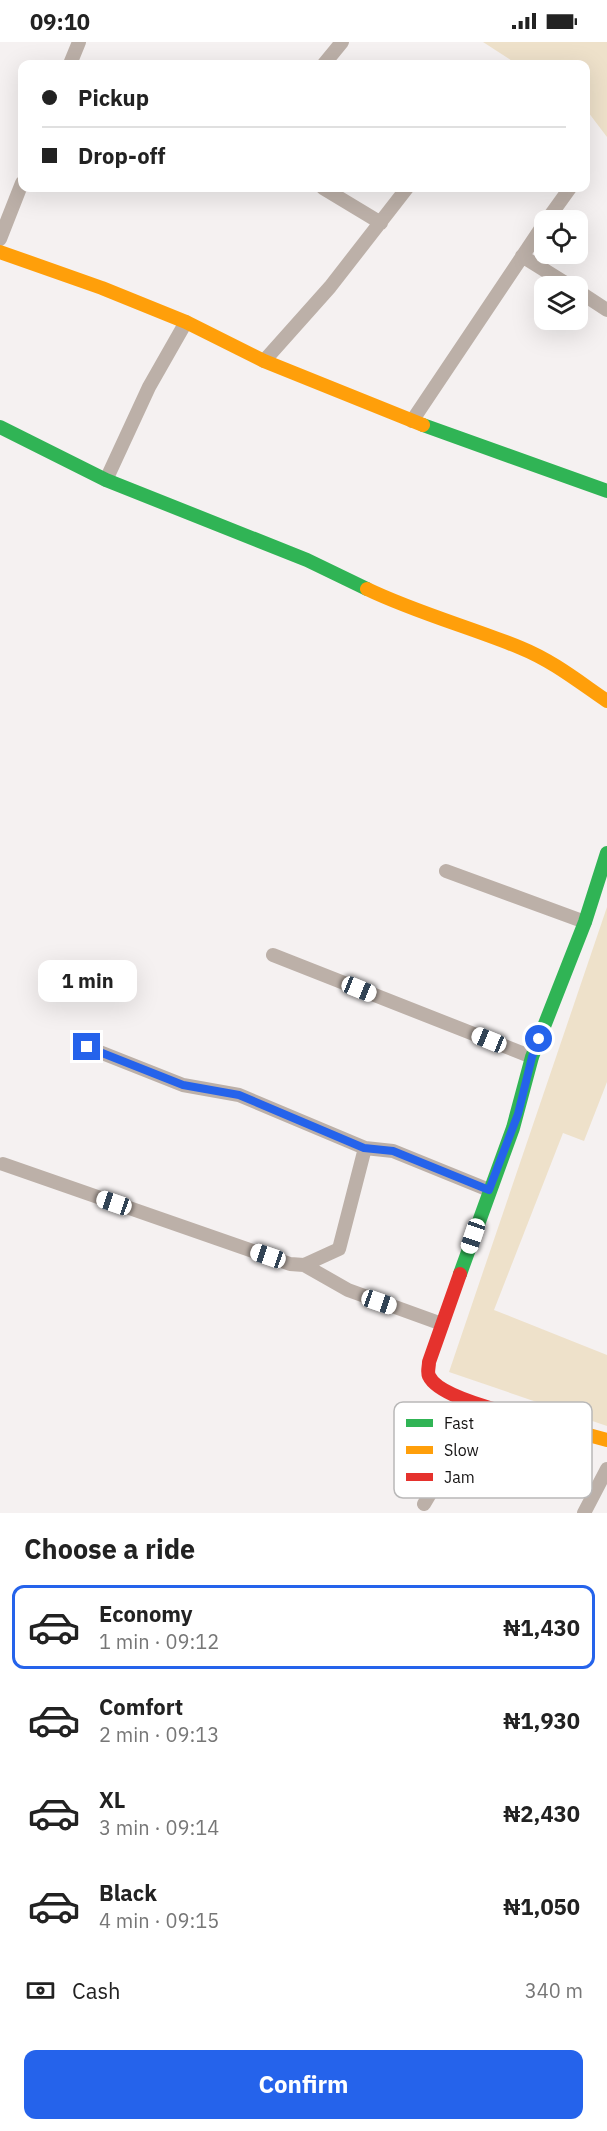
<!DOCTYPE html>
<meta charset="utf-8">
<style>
body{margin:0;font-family:"IBM Plex Sans",sans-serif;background:#f2f2f2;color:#222;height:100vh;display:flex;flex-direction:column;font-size:22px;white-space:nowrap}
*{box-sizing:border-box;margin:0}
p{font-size:20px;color:#767676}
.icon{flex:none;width:33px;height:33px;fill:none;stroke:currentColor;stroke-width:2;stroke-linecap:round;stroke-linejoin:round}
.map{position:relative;height:1471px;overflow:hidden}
.sheet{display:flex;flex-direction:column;background:#fff;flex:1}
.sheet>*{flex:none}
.banner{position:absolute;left:18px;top:18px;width:572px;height:132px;border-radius:12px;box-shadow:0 6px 24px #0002;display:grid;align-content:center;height:132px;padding:0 24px;background:#fff}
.fabs{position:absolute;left:534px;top:168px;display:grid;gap:12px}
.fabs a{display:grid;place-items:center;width:54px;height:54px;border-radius:12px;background:#fff;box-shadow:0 6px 24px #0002;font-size:30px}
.end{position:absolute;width:27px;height:27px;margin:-14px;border:8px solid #2563eb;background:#fff;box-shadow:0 0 0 3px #fff}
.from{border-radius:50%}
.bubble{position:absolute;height:42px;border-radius:12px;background:#fff;box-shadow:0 6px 24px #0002;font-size:20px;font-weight:700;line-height:42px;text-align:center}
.car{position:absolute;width:18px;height:36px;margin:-18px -9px;border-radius:8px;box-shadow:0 0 4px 2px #0007;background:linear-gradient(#fff 24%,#345 0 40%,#fff 0 76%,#345 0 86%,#fff 0)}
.banner b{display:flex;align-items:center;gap:21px;height:57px;font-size:22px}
.banner b+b{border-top:2px solid #e0e0e0}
.banner i{width:15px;height:15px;background:#222}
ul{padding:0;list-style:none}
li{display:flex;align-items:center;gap:18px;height:84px;margin:0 12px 9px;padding:0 12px;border:3px solid transparent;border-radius:12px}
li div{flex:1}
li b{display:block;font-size:22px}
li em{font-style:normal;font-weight:700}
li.current{border-color:#2563eb}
li>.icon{width:54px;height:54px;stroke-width:1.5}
h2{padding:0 24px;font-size:27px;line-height:72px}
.pay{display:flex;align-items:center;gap:15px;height:66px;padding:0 24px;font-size:22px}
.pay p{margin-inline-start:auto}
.button{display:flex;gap:12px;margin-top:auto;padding:12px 24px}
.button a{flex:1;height:69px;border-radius:12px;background:#2563eb;color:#fff;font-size:24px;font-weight:700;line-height:69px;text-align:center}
.status{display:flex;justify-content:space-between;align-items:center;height:42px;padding:0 30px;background:#fff;direction:ltr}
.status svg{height:16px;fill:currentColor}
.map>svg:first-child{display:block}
.green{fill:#eee1ca}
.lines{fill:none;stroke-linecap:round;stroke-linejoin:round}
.street{stroke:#bcb0a8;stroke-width:14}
.fast{stroke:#30b455;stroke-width:14}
.slow{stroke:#ff9f0a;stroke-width:14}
.jam{stroke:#e5322d;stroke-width:14}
.route{stroke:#2563eb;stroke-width:8}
.key{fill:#fff;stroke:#b9b8b8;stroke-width:1.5}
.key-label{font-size:16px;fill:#151313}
</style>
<div class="status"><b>09:10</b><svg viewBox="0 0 49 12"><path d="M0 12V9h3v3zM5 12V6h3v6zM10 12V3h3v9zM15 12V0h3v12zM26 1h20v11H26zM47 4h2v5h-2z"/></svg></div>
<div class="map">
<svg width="607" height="1471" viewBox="0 0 607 1471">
<rect width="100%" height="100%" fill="#f5f1f1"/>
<path class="green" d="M 483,0 L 607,0 L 607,95 L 585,66 L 585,22 L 517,22 Z
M 607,865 L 607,1040 L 584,1099 L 563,1091 L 494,1268 L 607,1313 L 607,1384 L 449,1330 Z"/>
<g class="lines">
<path class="street" d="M 70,22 L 79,0
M 324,22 L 342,0
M 323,146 L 381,181
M 547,178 L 570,146
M 0,197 L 22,141
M 522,214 L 570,244
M 578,249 L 607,268
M 264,319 L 330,245 L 407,146
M 412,379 L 544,182
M 106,438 L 149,345 L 186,280
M 446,829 L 585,880
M 273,913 L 532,1015
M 87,1005 L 183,1043 L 239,1053 L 365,1106 L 393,1109 L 489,1148
M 3,1122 L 290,1222 L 304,1223 L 339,1207 L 365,1106
M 304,1223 L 348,1248 L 442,1282
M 424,1462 L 482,1364
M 584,1471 L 607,1427"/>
<path class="fast" d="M 423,383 L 607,449
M 0,385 L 106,438 L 307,518 L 367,547
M 460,1232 L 513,1086 L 532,1015 L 585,880 L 607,811"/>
<path class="slow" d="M 0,210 L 102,246 L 186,280 L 264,319 L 423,383
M 367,547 C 417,571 470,585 521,606 C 553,619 579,640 607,659
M 504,1370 L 607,1398"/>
<path class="jam" d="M 460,1232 L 429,1320 C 429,1325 427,1330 429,1334 C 437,1352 486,1365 504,1370"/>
</g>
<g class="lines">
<path class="route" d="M 87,1005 L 183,1043 L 239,1053 L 364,1106 L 393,1109 L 489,1148 L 518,1072 L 532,1015 L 539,997"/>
</g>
<rect x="394" y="1360" width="198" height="96" rx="9" class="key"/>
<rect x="406" y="1377" width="27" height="8" fill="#30b455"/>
<rect x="406" y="1404" width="27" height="8" fill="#ff9f0a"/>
<rect x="406" y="1431" width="27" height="8" fill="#e5322d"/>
<g class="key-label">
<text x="444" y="1387">Fast</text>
<text x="444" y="1414">Slow</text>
<text x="444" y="1441">Jam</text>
</g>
</svg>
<div class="fabs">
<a><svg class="icon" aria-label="locate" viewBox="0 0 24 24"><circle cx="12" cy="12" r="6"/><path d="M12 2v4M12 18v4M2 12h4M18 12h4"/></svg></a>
<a><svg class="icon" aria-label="layers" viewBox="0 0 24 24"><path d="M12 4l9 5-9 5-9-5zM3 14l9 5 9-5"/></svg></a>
</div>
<i class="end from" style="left:539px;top:997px"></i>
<i class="end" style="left:87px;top:1005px"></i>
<div class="bubble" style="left:38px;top:918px;width:99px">1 min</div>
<i class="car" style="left:359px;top:947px;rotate:112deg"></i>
<i class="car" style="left:489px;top:998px;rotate:292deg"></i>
<i class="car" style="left:114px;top:1161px;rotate:289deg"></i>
<i class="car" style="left:473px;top:1194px;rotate:199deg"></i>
<i class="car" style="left:268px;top:1214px;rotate:289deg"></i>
<i class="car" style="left:379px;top:1260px;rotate:109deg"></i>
<div class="banner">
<b><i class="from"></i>Pickup</b>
<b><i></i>Drop-off</b>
</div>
</div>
<section class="sheet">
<h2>Choose a ride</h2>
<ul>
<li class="current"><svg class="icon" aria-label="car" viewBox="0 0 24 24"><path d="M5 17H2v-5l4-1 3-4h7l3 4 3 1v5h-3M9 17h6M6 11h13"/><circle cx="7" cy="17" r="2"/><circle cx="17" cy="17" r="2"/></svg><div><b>Economy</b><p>1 min · 09:12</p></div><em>₦1,430</em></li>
<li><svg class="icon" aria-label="car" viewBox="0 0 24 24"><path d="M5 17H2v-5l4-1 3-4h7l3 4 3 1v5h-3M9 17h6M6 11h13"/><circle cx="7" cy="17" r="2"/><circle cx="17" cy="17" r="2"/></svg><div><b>Comfort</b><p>2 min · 09:13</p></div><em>₦1,930</em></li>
<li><svg class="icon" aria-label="car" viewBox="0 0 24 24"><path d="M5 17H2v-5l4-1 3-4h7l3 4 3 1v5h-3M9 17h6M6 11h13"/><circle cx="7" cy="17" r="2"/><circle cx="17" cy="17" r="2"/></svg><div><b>XL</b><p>3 min · 09:14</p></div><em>₦2,430</em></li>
<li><svg class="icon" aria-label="car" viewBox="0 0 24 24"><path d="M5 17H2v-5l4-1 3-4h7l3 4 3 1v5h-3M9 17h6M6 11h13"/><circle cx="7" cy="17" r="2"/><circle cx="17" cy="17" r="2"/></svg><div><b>Black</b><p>4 min · 09:15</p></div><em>₦1,050</em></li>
</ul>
<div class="pay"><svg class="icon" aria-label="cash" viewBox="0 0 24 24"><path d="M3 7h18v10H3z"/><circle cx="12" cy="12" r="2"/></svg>Cash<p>340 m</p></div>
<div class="button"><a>Confirm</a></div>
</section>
